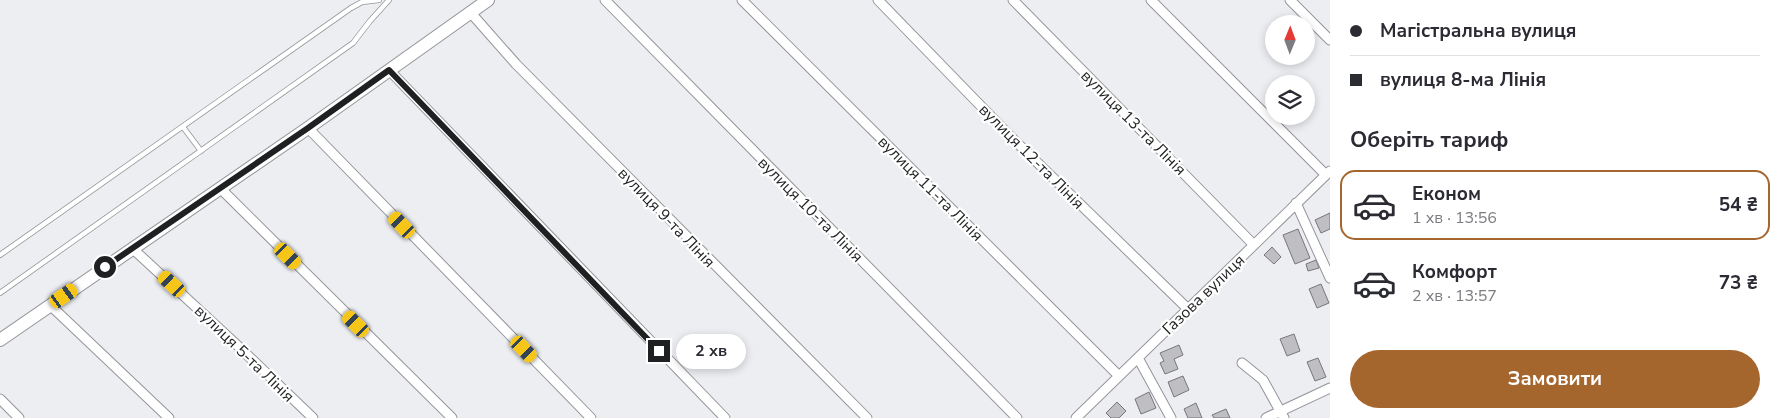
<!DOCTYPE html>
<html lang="uk">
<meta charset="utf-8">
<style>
body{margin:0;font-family:"Nunito Sans",sans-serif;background:#f7f7f7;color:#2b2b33;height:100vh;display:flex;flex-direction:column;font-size:19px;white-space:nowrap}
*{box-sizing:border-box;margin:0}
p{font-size:16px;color:#7c7c81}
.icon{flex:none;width:28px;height:28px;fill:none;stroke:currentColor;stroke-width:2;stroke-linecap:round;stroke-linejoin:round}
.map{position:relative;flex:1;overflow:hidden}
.panel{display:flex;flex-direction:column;background:#fff;width:450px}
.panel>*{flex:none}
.banner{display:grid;align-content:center;height:110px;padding:0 20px;background:#fff}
.needle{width:32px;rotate:1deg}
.buttons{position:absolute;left:1265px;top:15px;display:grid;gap:10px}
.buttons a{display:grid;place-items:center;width:50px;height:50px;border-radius:50%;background:#fff;box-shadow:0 2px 8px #0003;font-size:25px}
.end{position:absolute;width:22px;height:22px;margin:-11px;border:6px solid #1f2021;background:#fff;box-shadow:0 0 0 2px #fff}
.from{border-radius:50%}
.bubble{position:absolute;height:35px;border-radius:18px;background:#fff;box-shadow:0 2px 8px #0003;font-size:16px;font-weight:700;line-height:35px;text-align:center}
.car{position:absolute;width:15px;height:30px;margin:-15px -8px;border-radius:6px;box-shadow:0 0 4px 1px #0007;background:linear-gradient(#f5c518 24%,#345 0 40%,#f5c518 0 76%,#345 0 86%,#f5c518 0)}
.banner b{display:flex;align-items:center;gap:18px;height:48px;font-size:19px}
.banner b+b{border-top:1px solid #e1e1e2}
.banner i{width:12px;height:12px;background:#2b2b33}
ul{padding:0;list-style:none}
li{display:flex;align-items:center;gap:15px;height:70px;margin:0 10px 8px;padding:0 10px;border:2px solid transparent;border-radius:15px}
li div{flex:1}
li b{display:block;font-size:19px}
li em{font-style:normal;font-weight:700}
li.active{border-color:#a5662e}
li>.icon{width:45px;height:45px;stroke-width:1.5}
h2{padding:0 20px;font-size:22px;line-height:60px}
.action{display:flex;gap:10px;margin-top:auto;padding:10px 20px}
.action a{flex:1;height:58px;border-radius:30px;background:#a5662e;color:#fff;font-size:20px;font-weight:700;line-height:58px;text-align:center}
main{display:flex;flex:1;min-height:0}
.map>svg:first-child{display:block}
.building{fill:#bfbec2;stroke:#77767a}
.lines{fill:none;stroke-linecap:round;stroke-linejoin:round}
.lane-casing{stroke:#949599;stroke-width:6}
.street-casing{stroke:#949599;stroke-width:11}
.secondary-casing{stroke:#949599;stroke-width:14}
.lane{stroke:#fff;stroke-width:4.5}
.street{stroke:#fff;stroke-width:9}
.secondary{stroke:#fff;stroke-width:12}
.route{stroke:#1f2021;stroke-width:6}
.labels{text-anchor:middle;stroke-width:4.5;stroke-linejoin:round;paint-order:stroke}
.street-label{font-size:16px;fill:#1f2021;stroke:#fff}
</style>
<main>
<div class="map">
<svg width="1330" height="418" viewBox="0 0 1330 418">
<rect width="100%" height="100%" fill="#eceef2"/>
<path class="building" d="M 1330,213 L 1330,229 L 1321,233 L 1315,220 Z
M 1298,229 L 1310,258 L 1295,264 L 1283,235 Z
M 1272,247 L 1281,257 L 1274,264 L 1264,255 Z
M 1316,260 L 1319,268 L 1308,271 L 1306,264 Z
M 1321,284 L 1329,303 L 1317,308 L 1309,289 Z
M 1294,334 L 1300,351 L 1287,356 L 1280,339 Z
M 1179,345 L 1183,355 L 1174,359 L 1178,369 L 1165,374 L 1160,363 L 1164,361 L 1160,353 Z
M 1318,358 L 1326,377 L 1315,381 L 1307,362 Z
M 1183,376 L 1189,390 L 1174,397 L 1168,382 Z
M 1149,392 L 1156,408 L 1141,414 L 1135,399 Z
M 1117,402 L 1126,411 L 1119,418 L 1111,418 L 1106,413 Z
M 1196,403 L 1202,418 L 1188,418 L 1184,409 Z
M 1226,409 L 1230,418 L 1214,418 L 1212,415 Z"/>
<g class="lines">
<defs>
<path id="lane" d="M 183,127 L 201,151
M 0,255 L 351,8 L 362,2 L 379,0
M 0,293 L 353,43 L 370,21 L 389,0"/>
<path id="street" d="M 605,0 L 1017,418
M 742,0 L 1119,376
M 878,0 L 1009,135 L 1188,309
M 1013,0 L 1254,245
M 1151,0 L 1326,175
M 1290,0 L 1330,40
M 471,13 L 516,64 L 867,418
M 389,70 L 725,418
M 308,128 L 591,418
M 220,188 L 452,418
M 1296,203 L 1330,278
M 132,248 L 238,346 L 313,418
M 50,305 L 169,418
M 1138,358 L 1171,418
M 1242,363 L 1263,380 L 1284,418
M 0,399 L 19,418
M 1076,418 L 1330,171
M 1266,418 L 1330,388"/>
<path id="secondary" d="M 0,340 L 308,128 L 488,0"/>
</defs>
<use href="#lane" class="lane-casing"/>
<use href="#street" class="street-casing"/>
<use href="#secondary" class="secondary-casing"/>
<use href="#lane" class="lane"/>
<use href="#street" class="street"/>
<use href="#secondary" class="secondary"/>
</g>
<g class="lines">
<path class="route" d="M 105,267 L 308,128 L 389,70 L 659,351"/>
</g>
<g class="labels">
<g class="street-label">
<text transform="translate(1134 122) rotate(45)" y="6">вулиця 13-та Лінія</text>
<text transform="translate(1032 156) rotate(45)" y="6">вулиця 12-та Лінія</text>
<text transform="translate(931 188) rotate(45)" y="6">вулиця 11-та Лінія</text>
<text transform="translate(811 209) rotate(45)" y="6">вулиця 10-та Лінія</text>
<text transform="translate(667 217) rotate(46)" y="6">вулиця 9-та Лінія</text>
<text transform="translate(1203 294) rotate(-44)" y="6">Газова вулиця</text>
<text transform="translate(245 353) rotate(44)" y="6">вулиця 5-та Лінія</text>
</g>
</g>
</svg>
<div class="buttons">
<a><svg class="needle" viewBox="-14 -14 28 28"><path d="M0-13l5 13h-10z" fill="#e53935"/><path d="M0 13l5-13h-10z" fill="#7c7c81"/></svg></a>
<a><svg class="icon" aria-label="layers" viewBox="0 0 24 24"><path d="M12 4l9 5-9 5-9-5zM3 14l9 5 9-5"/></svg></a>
</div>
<i class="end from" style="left:105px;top:267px"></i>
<i class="end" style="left:659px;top:351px"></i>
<div class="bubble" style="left:676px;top:334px;width:70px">2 хв</div>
<i class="car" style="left:402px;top:225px;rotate:316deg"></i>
<i class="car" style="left:288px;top:256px;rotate:135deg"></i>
<i class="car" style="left:172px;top:284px;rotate:313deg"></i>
<i class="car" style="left:64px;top:296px;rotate:55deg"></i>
<i class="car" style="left:356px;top:324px;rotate:315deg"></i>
<i class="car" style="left:524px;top:349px;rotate:136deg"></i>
</div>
<section class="panel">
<div class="banner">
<b><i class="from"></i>Магістральна вулиця</b>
<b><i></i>вулиця 8-ма Лінія</b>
</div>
<h2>Оберіть тариф</h2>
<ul>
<li class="active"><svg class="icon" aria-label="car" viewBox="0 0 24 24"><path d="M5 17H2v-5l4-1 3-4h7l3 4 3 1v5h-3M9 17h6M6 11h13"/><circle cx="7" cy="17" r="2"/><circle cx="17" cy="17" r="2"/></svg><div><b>Економ</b><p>1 хв · 13:56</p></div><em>54 ₴</em></li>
<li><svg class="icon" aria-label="car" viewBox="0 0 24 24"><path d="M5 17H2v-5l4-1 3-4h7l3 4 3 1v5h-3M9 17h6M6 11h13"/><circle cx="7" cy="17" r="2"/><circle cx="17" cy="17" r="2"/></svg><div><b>Комфорт</b><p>2 хв · 13:57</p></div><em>73 ₴</em></li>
</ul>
<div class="action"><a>Замовити</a></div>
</section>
</main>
